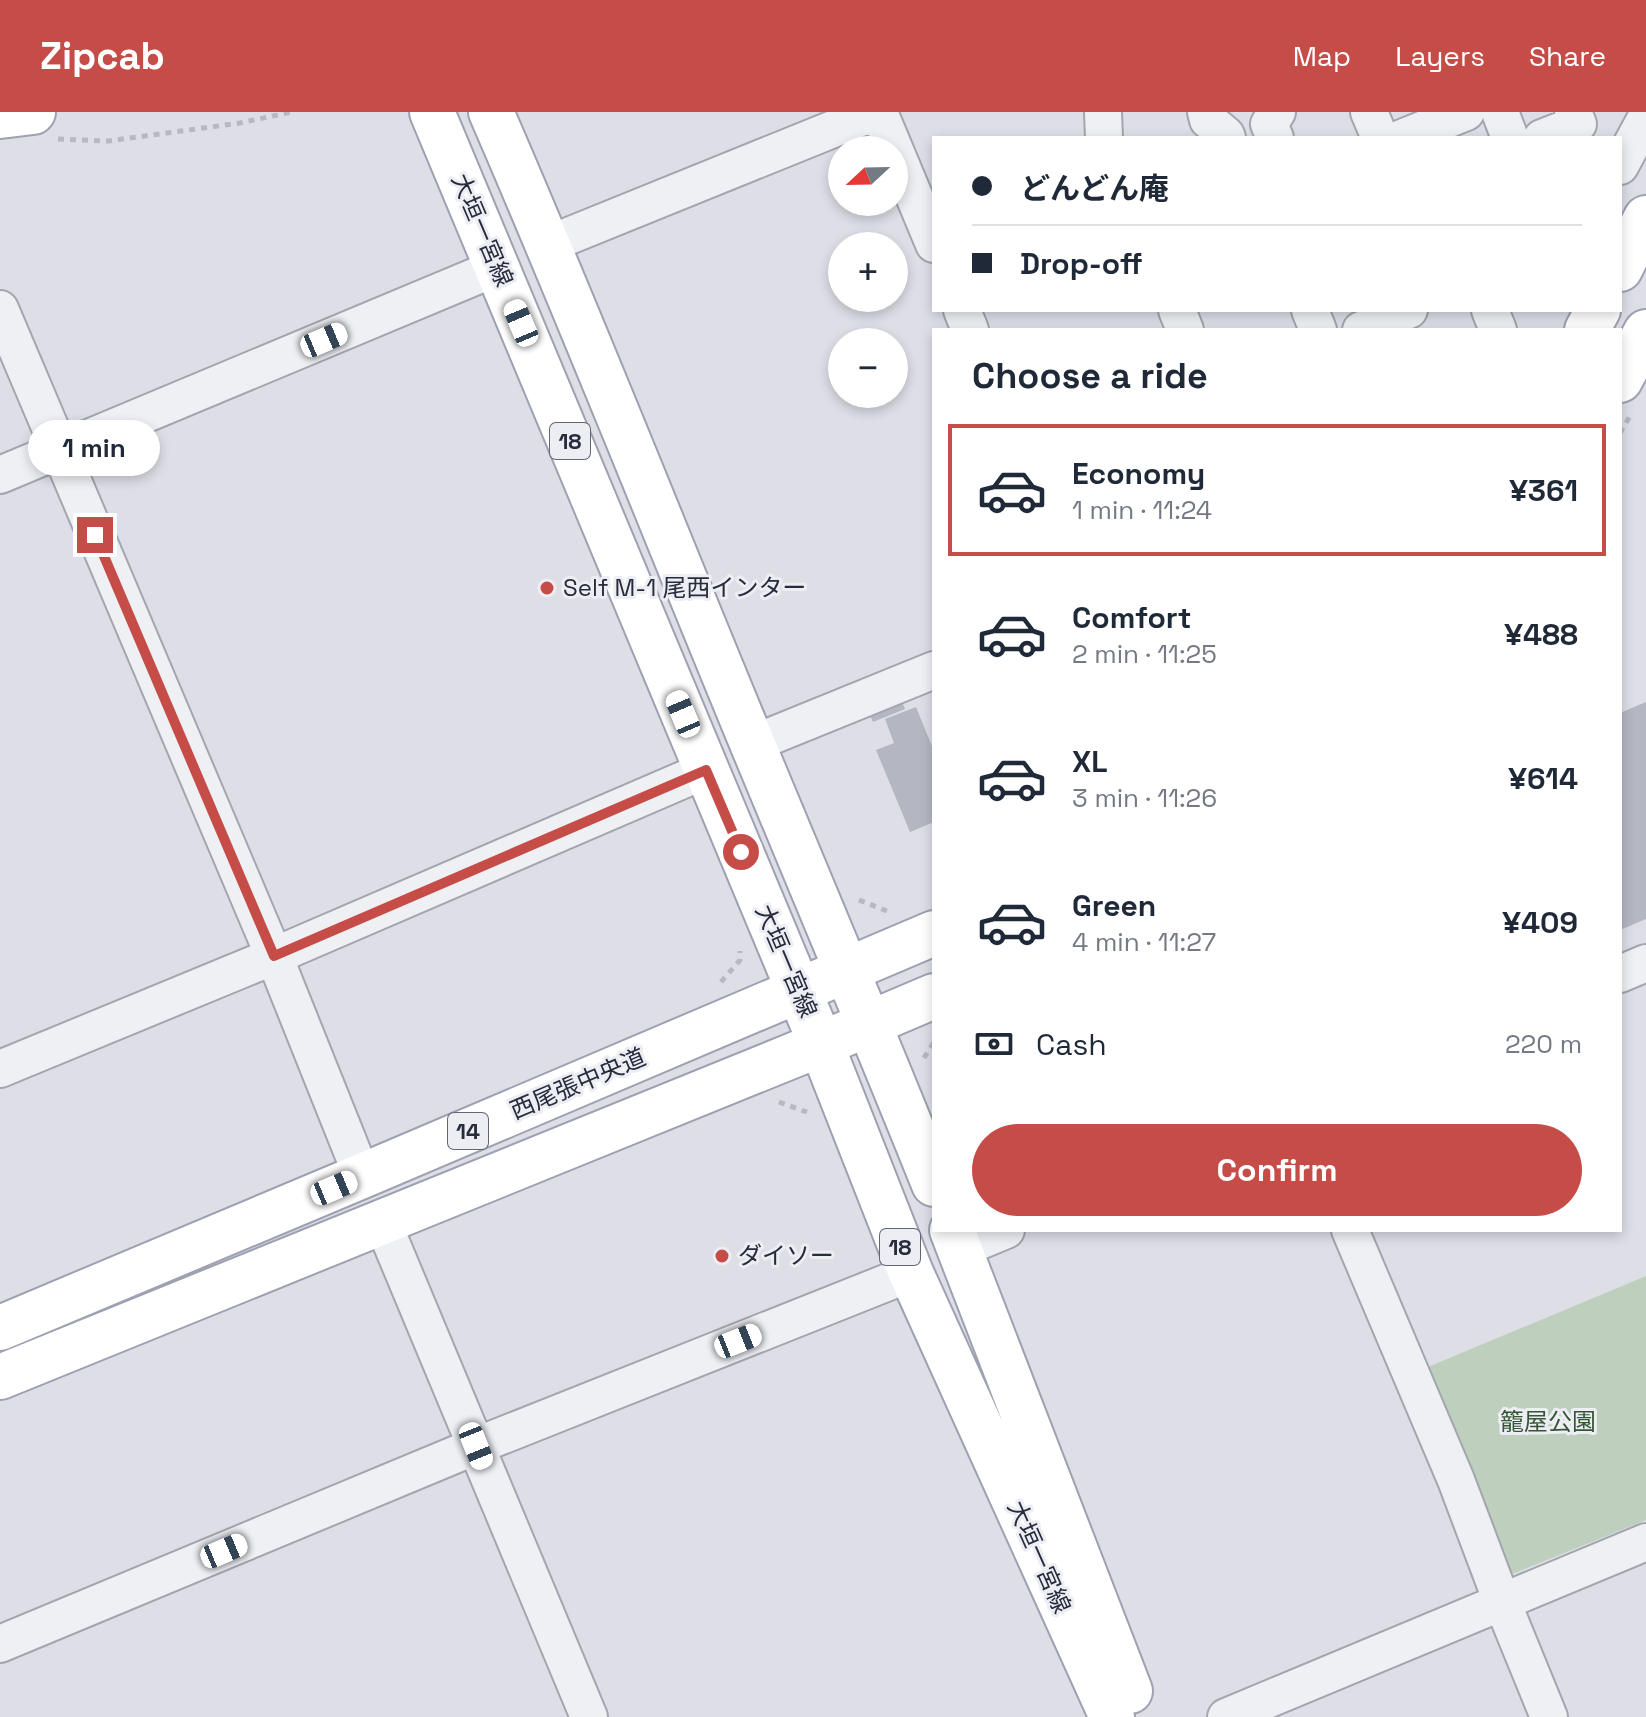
<!DOCTYPE html>
<meta charset="utf-8">
<style>
body{margin:0;font-family:"Space Grotesk","Noto Sans JP",sans-serif;background:#f6f6f7;color:#1f2937;height:100vh;display:flex;flex-direction:column;font-size:30px;white-space:nowrap}
*{box-sizing:border-box;margin:0}
p{font-size:26px;color:#747a83}
.icon{flex:none;width:44px;height:44px;fill:none;stroke:currentColor;stroke-width:2;stroke-linecap:round;stroke-linejoin:round}
.map{position:relative;flex:1;overflow:hidden}
.drawer{position:absolute;left:932px;top:216px;width:690px;height:904px;display:flex;flex-direction:column;background:#fff;border-radius:0px;box-shadow:0 4px 12px #0003}
.drawer>*{flex:none}
.banner{position:absolute;left:932px;top:24px;width:690px;height:176px;border-radius:0px;box-shadow:0 4px 12px #0003;display:grid;align-content:center;height:176px;padding:0 40px;background:#fff}
.needle{width:52px;rotate:248deg}
.tools{position:absolute;left:828px;top:24px;display:grid;gap:16px}
.tools a{display:grid;place-items:center;width:80px;height:80px;border-radius:50%;background:#fff;box-shadow:0 4px 12px #0003;font-size:40px}
.end{position:absolute;width:36px;height:36px;margin:-18px;border:10px solid #c54c47;background:#fff;box-shadow:0 0 0 4px #fff}
.from{border-radius:50%}
.bubble{position:absolute;height:56px;border-radius:28px;background:#fff;box-shadow:0 4px 12px #0003;font-size:26px;font-weight:700;line-height:56px;text-align:center}
.car{position:absolute;width:24px;height:48px;margin:-24px -12px;border-radius:10px;box-shadow:0 0 6px 2px #0007;background:linear-gradient(#fff 24%,#345 0 40%,#fff 0 76%,#345 0 86%,#fff 0)}
.banner b{display:flex;align-items:center;gap:28px;height:76px;font-size:30px}
.banner b+b{border-top:2px solid #e0e1e3}
.banner i{width:20px;height:20px;background:#1f2937}
ul{padding:0;list-style:none}
li{display:flex;align-items:center;gap:24px;height:132px;margin:0 16px 12px;padding:0 24px;border:4px solid transparent;border-radius:0px}
li div{flex:1}
li b{display:block;font-size:30px}
li em{font-style:normal;font-weight:700}
li.on{border-color:#c54c47}
li>.icon{width:72px;height:72px;stroke-width:1.5}
h2{padding:0 40px;font-size:36px;line-height:96px}
.pay{display:flex;align-items:center;gap:20px;height:88px;padding:0 40px;font-size:30px}
.pay p{margin-inline-start:auto}
.button{display:flex;gap:16px;margin-top:auto;padding:16px 40px}
.button a{flex:1;height:92px;border-radius:48px;background:#c54c47;color:#fff;font-size:32px;font-weight:700;line-height:92px;text-align:center}
header{display:flex;align-items:center;gap:48px;box-sizing:border-box;height:112px;padding:0 40px;background:#c54c47;color:#fff}
header strong{font-size:38px}
nav{display:flex;gap:44px;margin-inline-start:auto;font-size:28px}
.map>svg:first-child{display:block}
.green{fill:#bfcfbe}
.building{fill:#b4b7c2}
.lines{fill:none;stroke-linecap:round;stroke-linejoin:round}
.minor-casing{stroke:#a3a5af;stroke-width:40}
.major-casing{stroke:#9da1b1;stroke-width:48}
.path{stroke:#b7b9c0;stroke-width:5;stroke-dasharray:6 6;stroke-linecap:butt}
.minor{stroke:#eff0f4;stroke-width:36}
.major{stroke:#fff;stroke-width:44}
.route{stroke:#c54c47;stroke-width:10}
.poi-dot{fill:#c54c47;stroke:#eceef4;stroke-width:3}
.labels{text-anchor:middle;stroke-width:6;stroke-linejoin:round;paint-order:stroke}
.shield{fill:#eceef4;stroke:#626672;stroke-width:2}
.shield-label{font-size:22px;font-weight:bold;fill:#272b3b}
.street-label{font-size:24px;fill:#272b3b;stroke:#eceef4}
.poi-label{font-size:24px;fill:#272b3b;stroke:#eceef4;text-anchor:start}
.park-label{font-size:24px;fill:#355635;stroke:#eceef4}
</style>
<header>
<strong>Zipcab</strong>
<nav><a>Map</a><a>Layers</a><a>Share</a></nav>
</header>
<div class="map">
<svg width="1646" height="1605" viewBox="0 0 1646 1605">
<rect width="100%" height="100%" fill="#dddee6"/>
<path class="green" d="M 1646,1164 L 1646,1408 L 1505,1465 L 1423,1257 Z"/>
<path class="building" d="M 902,590 L 905,597 L 873,610 L 870,603 Z
M 1646,590 L 1646,807 L 1620,818 L 1620,601 Z
M 916,595 L 934,639 L 934,710 L 910,720 L 876,638 L 894,631 L 885,607 Z"/>
<g class="lines">
<defs>
<path id="minor" d="M 879,0 L 934,132
M 1103,0 L 1104,26
M 1206,0 L 1208,8 L 1226,23 L 1227,26
M 1369,0 L 1380,26
M 1500,0 L 1510,26
M 1275,26 L 1269,12 L 1277,0
M 1402,26 L 1466,0
M 1542,26 L 1578,12 L 1573,0
M 1620,54 L 1646,6
M 549,132 L 875,0
M 0,197 L 274,844 L 362,1064
M 962,198 L 970,218
M 1177,198 L 1185,218
M 1310,198 L 1318,218
M 1490,198 L 1498,218
M 1361,218 L 1409,198
M 0,363 L 498,155
M 752,632 L 934,558
M 1620,862 L 1646,851
M 0,957 L 274,844 L 706,658
M 382,1109 L 589,1605
M 1350,1118 L 1456,1368 L 1502,1490 L 1549,1605
M 960,1137 L 1006,1118
M 0,1532 L 476,1334 L 911,1161
M 1226,1605 L 1646,1430"/>
<path id="major" d="M 432,0 L 821,932 L 911,1161 L 1112,1605
M 491,0 C 582,209 665,421 752,631 C 813,778 875,925 934,1072
M 0,4 L 33,0
M 1620,157 L 1646,106
M 1587,218 L 1598,198
M 1620,268 L 1646,220
M 952,1118 L 1130,1579
M 0,1216 L 362,1064 L 934,821
M 0,1265 L 821,932 L 934,884"/>
</defs>
<use href="#minor" class="minor-casing"/>
<use href="#major" class="major-casing"/>
<path class="path" d="M 58,27 L 108,29 L 240,11 L 291,0
M 1620,321 L 1630,304
M 859,788 L 887,799
M 721,870 L 740,848 L 740,839
M 924,946 L 934,930
M 779,990 L 807,1000"/>
<use href="#minor" class="minor"/>
<use href="#major" class="major"/>
</g>
<g class="lines">
<path class="route" d="M 95,423 L 274,844 L 706,658 L 741,740"/>
</g>
<g class="poi-dot">
<circle cx="547" cy="476" r="8"/>
<circle cx="722" cy="1144" r="8"/>
</g>
<g class="labels">
<g class="shield">
<rect x="550" y="311" width="40" height="36" rx="6"/>
<rect x="448" y="1001" width="40" height="36" rx="6"/>
<rect x="880" y="1117" width="40" height="36" rx="6"/>
</g>
<g class="shield-label">
<text x="570" y="337">18</text>
<text x="468" y="1027">14</text>
<text x="900" y="1143">18</text>
</g>
<g class="street-label">
<text transform="translate(482 118) rotate(67)" y="8">大垣一宮線</text>
<text transform="translate(786 849) rotate(67)" y="8">大垣一宮線</text>
<text transform="translate(578 972) rotate(-23)" y="8">西尾張中央道</text>
<text transform="translate(1039 1445) rotate(66)" y="8">大垣一宮線</text>
</g>
<g class="poi-label">
<text x="563" y="484">Self M-1 尾西インター</text>
<text x="738" y="1152">ダイソー</text>
</g>
<g class="park-label">
<text x="1548" y="1318">籠屋公園</text>
</g>
</g>
</svg>
<div class="tools">
<a><svg class="needle" viewBox="-14 -14 28 28"><path d="M0-13l5 13h-10z" fill="#e53935"/><path d="M0 13l5-13h-10z" fill="#747a83"/></svg></a>
<a>+</a>
<a>−</a>
</div>
<i class="end from" style="left:741px;top:740px"></i>
<i class="end" style="left:95px;top:423px"></i>
<div class="bubble" style="left:28px;top:308px;width:132px">1 min</div>
<i class="car" style="left:521px;top:211px;rotate:337deg"></i>
<i class="car" style="left:324px;top:228px;rotate:67deg"></i>
<i class="car" style="left:683px;top:602px;rotate:337deg"></i>
<i class="car" style="left:334px;top:1076px;rotate:67deg"></i>
<i class="car" style="left:738px;top:1229px;rotate:68deg"></i>
<i class="car" style="left:476px;top:1334px;rotate:158deg"></i>
<i class="car" style="left:224px;top:1439px;rotate:67deg"></i>
<div class="banner">
<b><i class="from"></i>どんどん庵</b>
<b><i></i>Drop-off</b>
</div>
<section class="drawer">
<h2>Choose a ride</h2>
<ul>
<li class="on"><svg class="icon" aria-label="car" viewBox="0 0 24 24"><path d="M5 17H2v-5l4-1 3-4h7l3 4 3 1v5h-3M9 17h6M6 11h13"/><circle cx="7" cy="17" r="2"/><circle cx="17" cy="17" r="2"/></svg><div><b>Economy</b><p>1 min · 11:24</p></div><em>¥361</em></li>
<li><svg class="icon" aria-label="car" viewBox="0 0 24 24"><path d="M5 17H2v-5l4-1 3-4h7l3 4 3 1v5h-3M9 17h6M6 11h13"/><circle cx="7" cy="17" r="2"/><circle cx="17" cy="17" r="2"/></svg><div><b>Comfort</b><p>2 min · 11:25</p></div><em>¥488</em></li>
<li><svg class="icon" aria-label="car" viewBox="0 0 24 24"><path d="M5 17H2v-5l4-1 3-4h7l3 4 3 1v5h-3M9 17h6M6 11h13"/><circle cx="7" cy="17" r="2"/><circle cx="17" cy="17" r="2"/></svg><div><b>XL</b><p>3 min · 11:26</p></div><em>¥614</em></li>
<li><svg class="icon" aria-label="car" viewBox="0 0 24 24"><path d="M5 17H2v-5l4-1 3-4h7l3 4 3 1v5h-3M9 17h6M6 11h13"/><circle cx="7" cy="17" r="2"/><circle cx="17" cy="17" r="2"/></svg><div><b>Green</b><p>4 min · 11:27</p></div><em>¥409</em></li>
</ul>
<div class="pay"><svg class="icon" aria-label="cash" viewBox="0 0 24 24"><path d="M3 7h18v10H3z"/><circle cx="12" cy="12" r="2"/></svg>Cash<p>220 m</p></div>
<div class="button"><a>Confirm</a></div>
</section>
</div>
